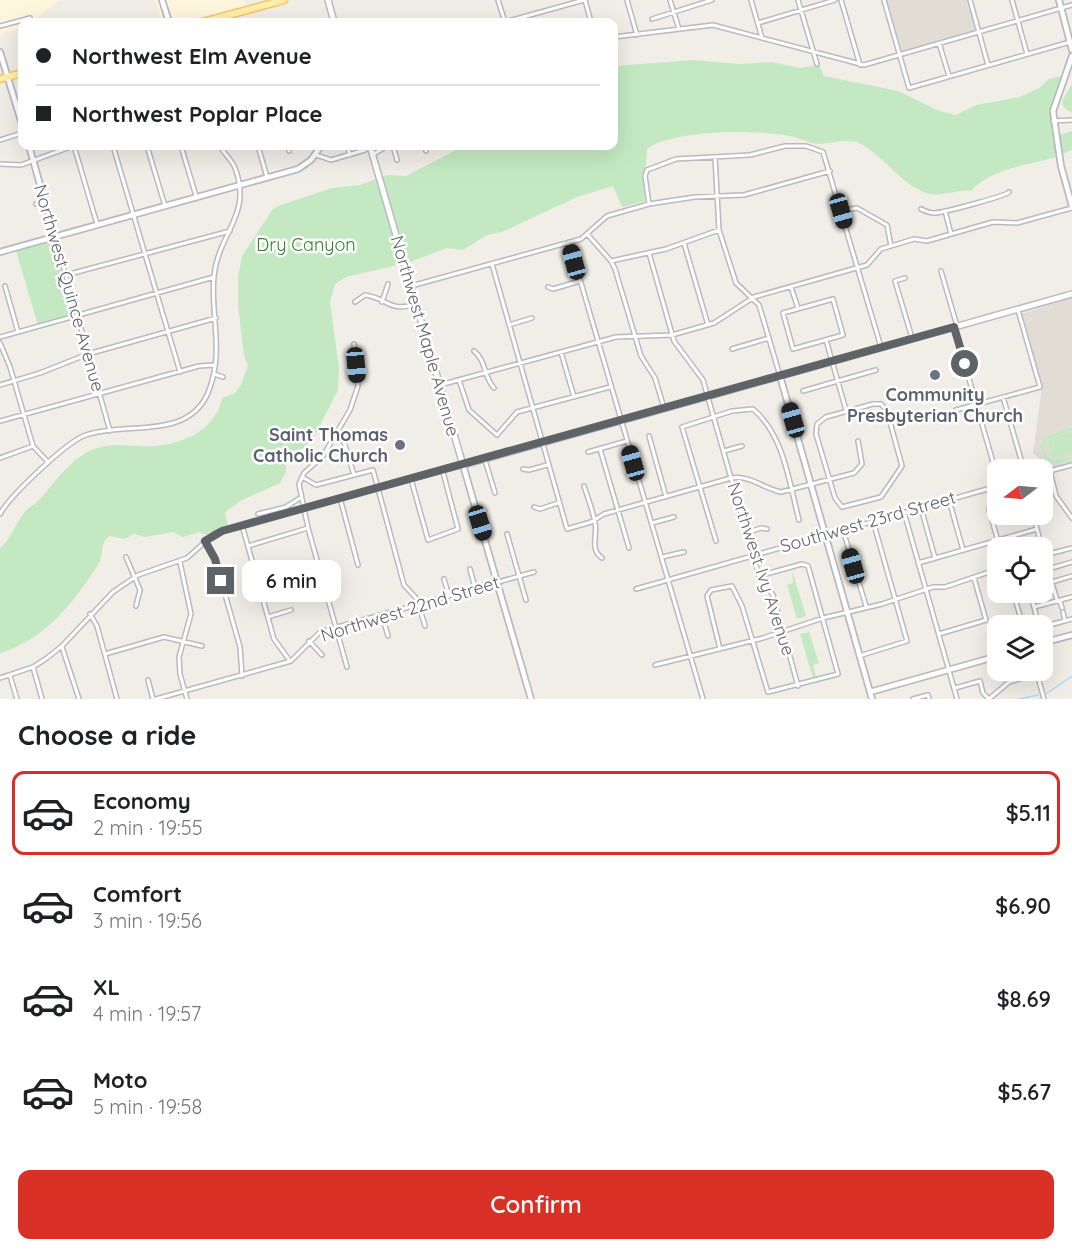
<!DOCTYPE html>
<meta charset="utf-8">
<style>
body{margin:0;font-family:Quicksand,sans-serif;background:#f6f6f6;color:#202124;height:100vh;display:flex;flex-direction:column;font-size:22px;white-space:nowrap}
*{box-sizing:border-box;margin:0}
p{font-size:20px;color:#757577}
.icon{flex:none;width:33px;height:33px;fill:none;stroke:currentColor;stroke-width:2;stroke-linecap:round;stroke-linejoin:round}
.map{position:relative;height:699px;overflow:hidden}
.drawer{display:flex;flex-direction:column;background:#fff;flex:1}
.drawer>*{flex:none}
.guide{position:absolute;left:18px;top:18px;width:600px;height:132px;border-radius:12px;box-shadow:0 6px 24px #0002;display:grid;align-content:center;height:132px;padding:0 18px;background:#fff}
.needle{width:39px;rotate:254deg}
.controls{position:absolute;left:987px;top:459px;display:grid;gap:12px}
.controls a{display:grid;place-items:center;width:66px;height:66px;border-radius:12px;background:#fff;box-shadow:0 6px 24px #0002;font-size:30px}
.end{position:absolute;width:27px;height:27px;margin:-14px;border:8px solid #5e6368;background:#fff;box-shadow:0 0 0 3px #fff}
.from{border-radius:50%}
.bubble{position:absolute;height:42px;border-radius:12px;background:#fff;box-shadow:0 6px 24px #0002;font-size:20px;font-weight:600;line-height:42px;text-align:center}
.car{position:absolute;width:18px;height:36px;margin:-18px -9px;border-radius:8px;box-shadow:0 0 4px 2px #0007;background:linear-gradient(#222 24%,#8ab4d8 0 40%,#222 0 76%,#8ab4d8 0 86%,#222 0)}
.guide b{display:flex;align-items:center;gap:21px;height:57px;font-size:22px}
.guide b+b{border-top:2px solid #e0e0e0}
.guide i{width:15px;height:15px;background:#202124}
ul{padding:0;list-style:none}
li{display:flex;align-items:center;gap:18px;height:84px;margin:0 12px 9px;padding:0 6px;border:3px solid transparent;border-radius:12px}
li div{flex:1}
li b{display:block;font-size:22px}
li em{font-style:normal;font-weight:600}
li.on{border-color:#d93025}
li>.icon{width:54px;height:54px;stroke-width:1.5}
h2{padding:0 18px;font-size:27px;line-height:72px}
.primary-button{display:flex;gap:12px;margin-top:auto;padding:12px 18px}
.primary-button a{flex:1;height:69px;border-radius:12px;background:#d93025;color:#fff;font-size:24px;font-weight:600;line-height:69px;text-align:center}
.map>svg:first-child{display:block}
.commercial{fill:#fff6de}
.education{fill:#e1ddd5}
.green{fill:#c4e9c2}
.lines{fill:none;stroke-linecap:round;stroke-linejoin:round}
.stream{stroke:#a9ddff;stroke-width:1.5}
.minor-casing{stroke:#b7babe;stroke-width:6}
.tertiary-casing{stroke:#b7babe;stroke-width:8}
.secondary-casing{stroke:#b8bcc1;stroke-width:8}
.primary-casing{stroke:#f9c558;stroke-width:9}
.minor{stroke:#fff;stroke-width:3}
.tertiary{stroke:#fff;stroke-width:4.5}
.secondary{stroke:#fff;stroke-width:5}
.primary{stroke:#ffefae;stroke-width:6}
.route{stroke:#5e6368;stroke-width:8}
.worship-dot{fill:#6b7280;stroke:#fff;stroke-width:2}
.labels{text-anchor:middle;stroke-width:5;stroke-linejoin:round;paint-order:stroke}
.park-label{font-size:18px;fill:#308430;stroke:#fff}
.street-label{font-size:18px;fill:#5e6368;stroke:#fff}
.worship-label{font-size:18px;font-weight:bold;fill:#5b616d;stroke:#fff}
</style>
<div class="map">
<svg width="1072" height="699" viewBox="0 0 1072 699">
<rect width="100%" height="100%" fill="#f1eee7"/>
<path class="commercial" d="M 0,0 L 60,0 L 31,22 L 22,22 L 22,27 L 0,34 Z
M 156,0 L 244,0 L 246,6 L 178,22 L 162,22 Z"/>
<path class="education" d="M 887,0 L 967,0 L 976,30 L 902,52 Z
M 1072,298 L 1072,463 L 1051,469 L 1033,453 L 1042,386 L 1021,314 Z"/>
<path class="green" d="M 693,60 L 739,64 L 772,62 L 800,68 L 819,65 L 824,76 L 898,91 L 939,111 L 956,115 L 976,105 L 1020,97 L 1039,88 L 1049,79 L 1062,76 L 1050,108 L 1056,157 C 1029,165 989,169 971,191 C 957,189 938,198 926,193 C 900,183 884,157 861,144 C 849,138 833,143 820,144 C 811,144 802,139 794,137 C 762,129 673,129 647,149 L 646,166 L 642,174 L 645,201 L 622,207 L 613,186 L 577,197 L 502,232 L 487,235 L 463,250 L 447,248 L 410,262 L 346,277 L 335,284 L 330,302 L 339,368 L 338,390 L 315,435 L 306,446 L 286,460 L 286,472 L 280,483 L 242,500 L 225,512 L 228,526 L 207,535 L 199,532 L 183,537 L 173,532 L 145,537 L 134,534 L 124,539 L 110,536 C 99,543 104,555 98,565 C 73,603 45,640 0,653 L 0,548 C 12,538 14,526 23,514 C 27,508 35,505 40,499 C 57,480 72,456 97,448 C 114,442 135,447 152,446 C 182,445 216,430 222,398 L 235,393 L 241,385 L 248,365 L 244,355 L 238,305 L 238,277 L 242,256 L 273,209 L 278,206 L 332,188 L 360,185 L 387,175 L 406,176 L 464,146 L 614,146 L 614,66 Z
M 1072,84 L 1072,113 L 1064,108 L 1062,101 Z
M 1072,131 L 1072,150 L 1062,154 L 1059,135 Z
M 53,241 L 74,314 L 38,325 L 16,251 Z
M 1072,427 L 1072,430 L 1047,439 L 1043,450 L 1050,460 L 1072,457 L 1072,460 L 1054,464 L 1045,460 L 1040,445 L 1045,437 Z
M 1072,432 L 1072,453 L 1053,458 L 1048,439 Z
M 792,570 L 806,616 L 797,619 L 787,585 L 793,583 Z
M 809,632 L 819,663 L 813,665 L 816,677 L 813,678 L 800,634 Z"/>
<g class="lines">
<path class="stream" d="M 1047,693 L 1072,676
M 1019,699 L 1038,695"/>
<defs>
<path id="minor" d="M 498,0 L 505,22
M 585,0 L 591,22
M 627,0 L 637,35
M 670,0 L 679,29
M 751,0 L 762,38
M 798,0 L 817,64
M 841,0 L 860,65
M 884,0 L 909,88 L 1070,42
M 970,0 L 988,65
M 1012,0 L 1027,54
M 652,19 L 712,0
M 505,22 L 584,0
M 758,23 L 835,0
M 0,26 L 30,18
M 614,37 L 713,25 L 864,65 L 1072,5
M 939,43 L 949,76
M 1053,121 L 1072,120
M 0,140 L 22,133
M 74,146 L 97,224
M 113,146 L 180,372
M 147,146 L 165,206
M 181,146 L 196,196
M 258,146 L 267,177
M 288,146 L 289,151
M 347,146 L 350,155
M 393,146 L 397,160
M 424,146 L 426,151
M 374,154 L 387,146
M 316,155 L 331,160 L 365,150
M 715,157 L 719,230 L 736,283 L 759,305 L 780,376
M 0,164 L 21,165 L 73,146
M 36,204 L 45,202
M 649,204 L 645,176 L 647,170 L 676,159 L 750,155 L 785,146 L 806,146 L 823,152 L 881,347
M 921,209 C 925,211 929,213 934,213 C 942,213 1006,196 1009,192
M 841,211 L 857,208 L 887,225 L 891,246
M 945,211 L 951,234
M 588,235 L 611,261 L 615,269 L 641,356 L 655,378 L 664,408
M 55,237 L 110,431
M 569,242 L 703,699
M 684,243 L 708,325
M 649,253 L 674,341 L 703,380 L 759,576 L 773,595 L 798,686
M 611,261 L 666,249 L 719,230
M 492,264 L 567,529 L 591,522 L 604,514 L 731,478 C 751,475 762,488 781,492 L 854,473 L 862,464 L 858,441
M 941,271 L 957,326
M 66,275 L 230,231
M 905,278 L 895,281 L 912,338
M 5,286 L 18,332
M 411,286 L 581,239 L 607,216 L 649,204 L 695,197 L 744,195 L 830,171
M 548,287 L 553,289 L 580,281
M 791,287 L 798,308
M 833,299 L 843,335 L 793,349 L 783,313 Z
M 355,302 L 365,295 C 388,298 389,313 416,304
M 382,302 L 388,284
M 509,325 L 532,318
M 954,327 L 997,476 L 989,510 L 1000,548
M 0,337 L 214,277
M 826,340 L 846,410
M 0,343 L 10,367 L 33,446 L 48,462
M 732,349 L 769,338
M 474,351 C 486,360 484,378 494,388
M 561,352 L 574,397
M 214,374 L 223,377
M 459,380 L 469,410 L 497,435 L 517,412 L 610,387
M 0,385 L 40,373 L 88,354 L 216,318
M 440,385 L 616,337 L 672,335 L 714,323 L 754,297 L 867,265 L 881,249 L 914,239 L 927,241 L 993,222 L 1017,223 L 1072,208
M 803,391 L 876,370
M 1003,397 L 1024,470
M 873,404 L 881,404 L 887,411 L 902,466 L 881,497 L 842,507 L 835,498 L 816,434 L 817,424 L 826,417 Z
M 956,410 L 1040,387 L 1018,310
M 0,421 L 199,366 L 215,365
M 335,436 L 344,442 L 354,475
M 649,436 L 666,497
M 600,449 L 629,548
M 724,451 L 742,446
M 588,452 L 627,441
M 0,458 L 33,446
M 485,460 L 495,493
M 523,469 L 529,470 L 547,465
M 1050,471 L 1056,496 L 1072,518
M 1042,473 L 1072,465
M 302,477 L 316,485 L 373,470 L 404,585 L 417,599 L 425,626
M 411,479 L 428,540 L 458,529 L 443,472
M 584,486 C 588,498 593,511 595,523 C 598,535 589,549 602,558
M 340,498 L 358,565
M 949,500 L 963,550
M 534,507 L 540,509 L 558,503
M 921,508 L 935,558
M 904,512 L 957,699
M 0,514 C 9,497 67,441 86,435 C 126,421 187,441 208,393 C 225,351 210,316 214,276 C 218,233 253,215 235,168 C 232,160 224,154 220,146
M 258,514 L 286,507 L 300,498
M 1033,514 L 1042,548
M 652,523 L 674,517
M 242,525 L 274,639 L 290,661
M 843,530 L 866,606
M 746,533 L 761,528 L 767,529
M 507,534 L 526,600
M 205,541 L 215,559 L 240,647 L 242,676
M 716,541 L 682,427 L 732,411 L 753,409 C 784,435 789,482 799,520
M 248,546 L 308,528
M 1042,550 L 1057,600
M 1045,555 L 1072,548
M 126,557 L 140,590 L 136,606
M 662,557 L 684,552
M 180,562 L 191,614 L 179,657 L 180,674 L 187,699
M 918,563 L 1037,529
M 470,569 L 475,588
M 1042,571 L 1072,562
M 444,579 L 449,596
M 258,581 L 281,575
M 1042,582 L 1051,579
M 1052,582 L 1072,576
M 636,589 L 998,486
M 1013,592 L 1023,626
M 1030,592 L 1039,626
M 1060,601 L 1062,608
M 1034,607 L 1072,597
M 1063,612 L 1065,621
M 90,614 L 97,626 L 117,699
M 382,615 L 388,636
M 268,617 L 291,610
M 1042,627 L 1072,619
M 939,634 L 986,620 L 974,578
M 309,641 L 322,655
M 62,647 L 79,699
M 720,649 L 707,596 L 711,590 L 732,586 L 742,606 L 768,692 L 838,674 L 808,566 L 802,564 L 759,576
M 105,654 L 164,637 L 202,646
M 859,656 L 907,641 L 873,521
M 655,665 L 763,638 L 823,618 L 882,604 L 933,587 L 945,587 L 998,569
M 33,667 L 42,699
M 347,667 L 308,528 L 299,484 L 304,473 L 323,456 L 350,410 L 358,386 L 354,344
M 1036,670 L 1044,699
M 10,676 L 17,699
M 0,678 L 33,667 L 47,658 L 62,646 L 113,592 L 138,575 L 187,558 L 215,533 L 463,465
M 148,680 L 153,699
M 955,688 L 980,681 L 983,693 L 989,699
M 156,699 L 291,661 L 320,632 L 534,572
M 913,699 L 928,695 L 929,699
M 989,699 L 1009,682 L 1037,674"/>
<path id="tertiary" d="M 162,0 L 169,22
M 1059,0 L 1072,50
M 0,52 L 22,124
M 1072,56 L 1053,111 L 1061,166 L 1072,206
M 29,146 L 55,237
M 0,252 L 298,169 L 311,160 L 321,146
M 780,376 L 872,699
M 463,465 L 531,699
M 1042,643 L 1072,635
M 870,692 L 998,656"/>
<path id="secondary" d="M 328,0 L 334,22
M 370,146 L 463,465 L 1072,294"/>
<path id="primary" d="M 203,22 L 284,0
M 0,79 L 22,73"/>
</defs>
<use href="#minor" class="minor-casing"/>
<use href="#tertiary" class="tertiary-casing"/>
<use href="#secondary" class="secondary-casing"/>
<use href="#primary" class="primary-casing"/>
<use href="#minor" class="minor"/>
<use href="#tertiary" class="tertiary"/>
<use href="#secondary" class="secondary"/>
<use href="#primary" class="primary"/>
</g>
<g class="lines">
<path class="route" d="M 221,581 L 215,559 L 205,541 L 222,531 L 954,327 L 965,364"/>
</g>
<g class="worship-dot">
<circle cx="935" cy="375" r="6"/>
<circle cx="400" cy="445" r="6"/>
</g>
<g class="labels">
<g class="park-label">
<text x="306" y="251">Dry Canyon</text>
</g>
<g class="street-label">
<text transform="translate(69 288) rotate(74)" y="6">Northwest Quince Avenue</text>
<text transform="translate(425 336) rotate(74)" y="6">Northwest Maple Avenue</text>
<text transform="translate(868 522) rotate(-16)" y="6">Southwest 23rd Street</text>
<text transform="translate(761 569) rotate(72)" y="6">Northwest Ivy Avenue</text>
<text transform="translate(410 609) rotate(-17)" y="6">Northwest 22nd Street</text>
</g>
<g class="worship-label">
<text x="935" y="401">Community<tspan x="935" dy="21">Presbyterian Church</tspan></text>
<text x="388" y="441" text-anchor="end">Saint Thomas<tspan x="388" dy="21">Catholic Church</tspan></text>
</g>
</g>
</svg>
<div class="controls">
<a><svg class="needle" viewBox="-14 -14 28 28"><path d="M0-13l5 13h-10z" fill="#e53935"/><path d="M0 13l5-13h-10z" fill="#757577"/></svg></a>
<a><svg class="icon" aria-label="locate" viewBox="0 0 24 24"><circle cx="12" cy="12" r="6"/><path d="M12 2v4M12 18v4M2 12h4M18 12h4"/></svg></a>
<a><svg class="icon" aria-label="layers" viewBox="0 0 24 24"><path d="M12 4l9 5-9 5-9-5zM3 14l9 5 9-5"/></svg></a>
</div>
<i class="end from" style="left:965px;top:364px"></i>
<i class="end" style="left:221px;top:581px"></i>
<div class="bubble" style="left:242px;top:560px;width:99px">6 min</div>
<i class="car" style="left:841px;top:211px;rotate:164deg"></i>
<i class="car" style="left:574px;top:262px;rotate:345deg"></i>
<i class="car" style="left:356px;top:365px;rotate:175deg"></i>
<i class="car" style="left:793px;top:420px;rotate:344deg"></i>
<i class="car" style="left:633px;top:463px;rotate:344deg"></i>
<i class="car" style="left:480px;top:523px;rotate:163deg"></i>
<i class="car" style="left:853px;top:566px;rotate:344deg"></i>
<div class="guide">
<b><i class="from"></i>Northwest Elm Avenue</b>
<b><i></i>Northwest Poplar Place</b>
</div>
</div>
<section class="drawer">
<h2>Choose a ride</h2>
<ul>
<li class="on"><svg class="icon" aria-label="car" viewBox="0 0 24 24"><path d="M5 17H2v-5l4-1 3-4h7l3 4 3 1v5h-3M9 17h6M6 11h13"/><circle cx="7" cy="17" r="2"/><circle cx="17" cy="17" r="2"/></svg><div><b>Economy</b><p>2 min · 19:55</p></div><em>$5.11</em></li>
<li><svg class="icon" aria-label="car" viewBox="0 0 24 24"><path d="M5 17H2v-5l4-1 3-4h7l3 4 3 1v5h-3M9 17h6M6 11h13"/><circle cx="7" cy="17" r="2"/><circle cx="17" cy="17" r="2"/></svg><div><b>Comfort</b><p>3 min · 19:56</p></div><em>$6.90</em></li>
<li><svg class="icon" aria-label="car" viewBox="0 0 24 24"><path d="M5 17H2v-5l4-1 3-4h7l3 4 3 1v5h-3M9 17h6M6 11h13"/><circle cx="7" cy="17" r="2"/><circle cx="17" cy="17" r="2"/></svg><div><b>XL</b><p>4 min · 19:57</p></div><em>$8.69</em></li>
<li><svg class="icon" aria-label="car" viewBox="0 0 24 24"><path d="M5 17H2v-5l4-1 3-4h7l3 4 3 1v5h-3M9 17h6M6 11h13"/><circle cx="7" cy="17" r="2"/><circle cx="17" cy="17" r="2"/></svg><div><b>Moto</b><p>5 min · 19:58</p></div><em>$5.67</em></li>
</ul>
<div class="primary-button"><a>Confirm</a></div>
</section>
